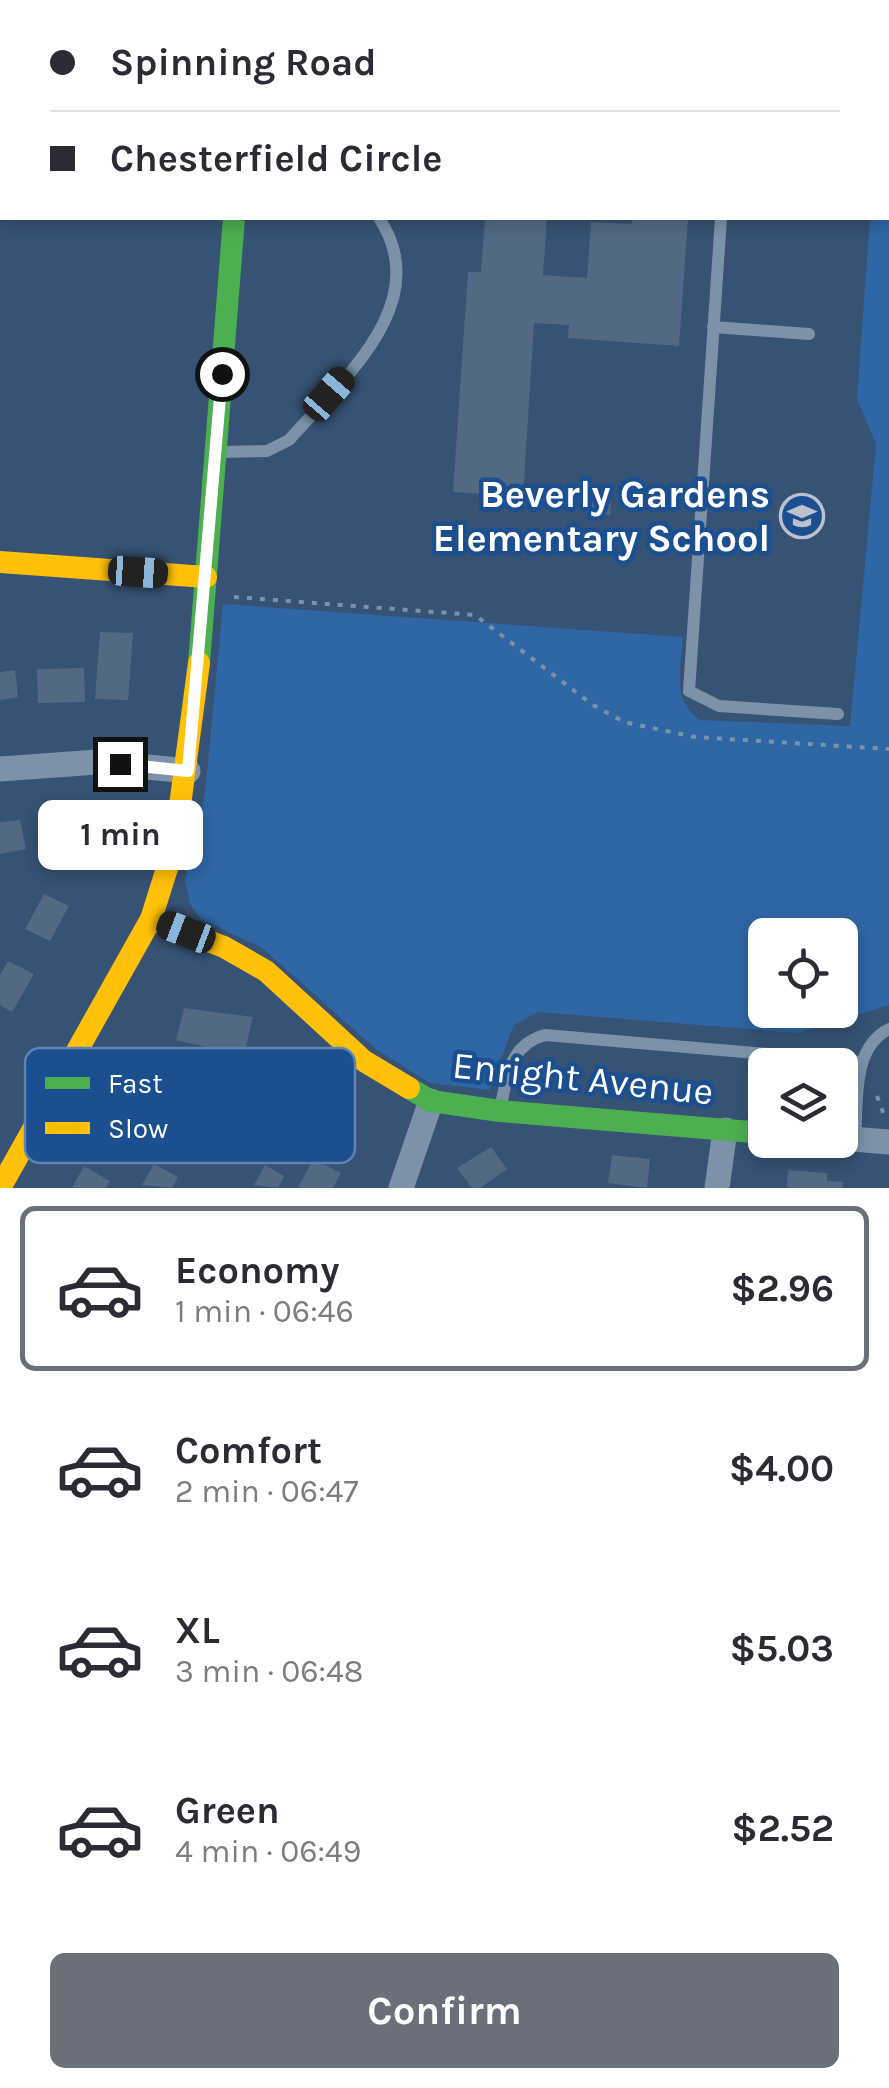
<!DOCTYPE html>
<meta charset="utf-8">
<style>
body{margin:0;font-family:Karla,sans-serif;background:#f7f7f7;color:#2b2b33;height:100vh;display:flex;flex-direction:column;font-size:38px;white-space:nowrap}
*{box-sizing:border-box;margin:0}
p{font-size:32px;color:#7c7c81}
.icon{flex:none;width:55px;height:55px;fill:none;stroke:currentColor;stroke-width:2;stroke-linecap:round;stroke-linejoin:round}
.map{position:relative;height:1188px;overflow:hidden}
.side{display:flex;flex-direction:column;background:#fff;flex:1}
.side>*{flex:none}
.guide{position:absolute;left:0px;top:0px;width:890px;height:220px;box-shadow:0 5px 15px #0003;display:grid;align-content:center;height:220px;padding:0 50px;background:#fff}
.controls{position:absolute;left:748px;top:918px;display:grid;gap:20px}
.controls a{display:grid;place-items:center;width:110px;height:110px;border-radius:15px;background:#fff;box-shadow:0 5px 15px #0003;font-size:50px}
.end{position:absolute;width:45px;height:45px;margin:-22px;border:12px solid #fff;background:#111;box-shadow:0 0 0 5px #111}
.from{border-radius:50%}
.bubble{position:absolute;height:70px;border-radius:15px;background:#fff;box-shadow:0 5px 15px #0003;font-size:32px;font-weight:700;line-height:70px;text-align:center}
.car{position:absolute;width:30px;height:60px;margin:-30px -15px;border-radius:12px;box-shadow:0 0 8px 2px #0007;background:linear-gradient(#222 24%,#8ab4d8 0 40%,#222 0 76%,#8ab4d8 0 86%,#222 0)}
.guide b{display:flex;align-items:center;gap:35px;height:95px;font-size:38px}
.guide b+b{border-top:2px solid #e1e1e2}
.guide i{width:25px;height:25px;background:#2b2b33}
ul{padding:18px 0 0;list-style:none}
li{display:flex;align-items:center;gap:30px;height:165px;margin:0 20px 15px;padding:0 30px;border:5px solid transparent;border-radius:15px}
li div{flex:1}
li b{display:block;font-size:38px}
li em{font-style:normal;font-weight:700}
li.active{border-color:#6b6f79}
li>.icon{width:90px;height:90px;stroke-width:1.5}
.primary-button{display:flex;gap:20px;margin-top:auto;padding:20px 50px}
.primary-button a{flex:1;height:115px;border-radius:15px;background:#6b6f79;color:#fff;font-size:40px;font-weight:700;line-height:115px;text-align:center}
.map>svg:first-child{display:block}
.green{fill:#2f66a5;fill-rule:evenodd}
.building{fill:#526984}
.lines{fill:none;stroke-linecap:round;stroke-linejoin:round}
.path{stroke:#7d92a8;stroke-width:4;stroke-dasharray:5 8;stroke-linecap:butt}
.lane{stroke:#7d92a8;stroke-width:12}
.street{stroke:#7d92a8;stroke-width:25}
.fast{stroke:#4caf50;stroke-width:22}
.slow{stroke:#ffc107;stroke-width:22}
.route{stroke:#fff;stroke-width:12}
.labels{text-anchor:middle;stroke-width:9;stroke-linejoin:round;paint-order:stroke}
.poi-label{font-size:38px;font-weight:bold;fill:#fff;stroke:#1b4f8f;text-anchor:end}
.street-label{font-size:38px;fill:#fff;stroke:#1b4f8f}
.key{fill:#1b4f8f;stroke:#5f84b1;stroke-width:2.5}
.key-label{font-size:28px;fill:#fff}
</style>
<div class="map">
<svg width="889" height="1188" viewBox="0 0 889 1188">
<rect width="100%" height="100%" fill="#365274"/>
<path class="green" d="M 889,82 L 889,1005 L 798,1033 L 538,1012 L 514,1025 L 489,1090 L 430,1083 L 376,1049 L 261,947 L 201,919 L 190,904 L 185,881 L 205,794 L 223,604 L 683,637 C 681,668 671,702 701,720 L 850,726 L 876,444 L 857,399 L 870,218 L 888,218 ZM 765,935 L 840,935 L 840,1010 L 765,1010 Z"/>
<path class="building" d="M 485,218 L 547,218 L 543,275 L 587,278 L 591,222 L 632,224 L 632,218 L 688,218 L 679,346 L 568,338 L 569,325 L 534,323 L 523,497 L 453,492 L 468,272 L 481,272 Z
M 590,487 L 612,488 L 610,515 L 589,514 Z
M 100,632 L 133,633 L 128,700 L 95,699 Z
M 84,668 L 85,702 L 38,703 L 37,669 Z
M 15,670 L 18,697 L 0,700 L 0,672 Z
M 71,805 L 79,815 L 91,808 L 107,831 L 97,838 L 108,854 L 83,871 L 73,853 L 64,858 L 43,823 Z
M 20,820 L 26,849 L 0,854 L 0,822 Z
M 44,894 L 69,906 L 50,941 L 25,929 Z
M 8,961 L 34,974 L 12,1012 L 0,1005 L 0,975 Z
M 184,1008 L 253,1017 L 242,1063 L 218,1057 L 220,1050 L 176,1040 Z
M 491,1147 L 507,1169 L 480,1188 L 472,1188 L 457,1168 Z
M 612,1155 L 650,1159 L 647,1188 L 608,1183 Z
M 313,1159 L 341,1173 L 333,1188 L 298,1188 Z
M 154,1164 L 178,1177 L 172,1188 L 142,1185 Z
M 265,1165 L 284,1176 L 278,1188 L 254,1185 Z
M 84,1166 L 110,1181 L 106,1188 L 72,1188 Z
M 788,1170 L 827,1173 L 827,1181 L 843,1182 L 843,1188 L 787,1188 Z"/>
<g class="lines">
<path class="path" d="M 234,597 L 475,615 L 593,705 L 624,722 L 695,737 L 889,749
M 877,1096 L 884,1115 L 889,1115"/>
<path class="lane" d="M 721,218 L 689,691 L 719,706 L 838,714
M 713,327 L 809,334
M 218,452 L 267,451 L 289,440 C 341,381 436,303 379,218
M 500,1109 C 508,1075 509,1045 545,1035 L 861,1062
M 855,1139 C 858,1103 851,1048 889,1029"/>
<path class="street" d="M 888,53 L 889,53
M 0,165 L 2,165
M 0,769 L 97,762 L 188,771
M 840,1138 L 889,1142
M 401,1188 L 431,1101
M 717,1188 L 725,1130"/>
<path class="fast" d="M 199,663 L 234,218
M 409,1088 L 431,1101 L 500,1111 L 765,1133"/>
<path class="slow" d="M 252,0 L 252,2
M 0,562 L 206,577
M 151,919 L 224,947 L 266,971 L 364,1061 L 409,1088
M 0,1188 L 151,919 L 175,843 L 199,663"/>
</g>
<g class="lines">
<path class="route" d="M 120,764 L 188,771 L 222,374"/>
</g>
<defs>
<symbol id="school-ring" viewBox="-11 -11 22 22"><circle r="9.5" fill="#1b4f8f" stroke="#b9c2ce" stroke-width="1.5"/><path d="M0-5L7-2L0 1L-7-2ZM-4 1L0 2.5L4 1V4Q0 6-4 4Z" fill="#b9c2ce"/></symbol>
</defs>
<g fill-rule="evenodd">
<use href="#school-ring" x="777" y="491" width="50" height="50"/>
</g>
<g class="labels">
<g class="poi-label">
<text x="770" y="507">Beverly Gardens<tspan x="770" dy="44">Elementary School</tspan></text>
</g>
<g class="street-label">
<text transform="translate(583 1078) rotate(6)" y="13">Enright Avenue</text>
</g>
</g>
<rect x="25" y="1048" width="330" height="115" rx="15" class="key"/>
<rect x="45" y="1077" width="45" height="12" fill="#4caf50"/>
<rect x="45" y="1122" width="45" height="12" fill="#ffc107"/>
<g class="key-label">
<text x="108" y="1093">Fast</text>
<text x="108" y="1138">Slow</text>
</g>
</svg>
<div class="controls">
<a><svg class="icon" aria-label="locate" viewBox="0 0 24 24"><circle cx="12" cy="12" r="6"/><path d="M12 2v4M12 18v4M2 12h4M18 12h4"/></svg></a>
<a><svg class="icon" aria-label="layers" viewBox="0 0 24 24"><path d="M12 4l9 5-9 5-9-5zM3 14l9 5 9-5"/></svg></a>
</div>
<i class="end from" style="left:222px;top:374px"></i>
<i class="end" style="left:120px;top:764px"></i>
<div class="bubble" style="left:38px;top:800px;width:165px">1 min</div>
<i class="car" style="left:329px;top:394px;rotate:41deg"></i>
<i class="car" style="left:138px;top:572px;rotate:94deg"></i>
<i class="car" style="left:186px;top:932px;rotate:291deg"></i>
<div class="guide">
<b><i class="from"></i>Spinning Road</b>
<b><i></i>Chesterfield Circle</b>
</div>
</div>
<section class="side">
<ul>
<li class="active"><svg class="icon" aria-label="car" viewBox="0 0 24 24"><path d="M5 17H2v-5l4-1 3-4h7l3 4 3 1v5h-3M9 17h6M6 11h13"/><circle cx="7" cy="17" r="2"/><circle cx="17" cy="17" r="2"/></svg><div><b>Economy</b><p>1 min · 06:46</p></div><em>$2.96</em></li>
<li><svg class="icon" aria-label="car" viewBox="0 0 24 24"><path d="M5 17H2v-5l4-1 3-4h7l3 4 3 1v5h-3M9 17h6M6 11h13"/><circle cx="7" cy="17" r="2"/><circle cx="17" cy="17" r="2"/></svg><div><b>Comfort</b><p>2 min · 06:47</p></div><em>$4.00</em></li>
<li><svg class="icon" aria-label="car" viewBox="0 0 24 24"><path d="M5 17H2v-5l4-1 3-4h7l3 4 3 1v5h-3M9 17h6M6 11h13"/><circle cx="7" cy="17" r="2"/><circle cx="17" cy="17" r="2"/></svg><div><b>XL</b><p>3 min · 06:48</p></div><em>$5.03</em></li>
<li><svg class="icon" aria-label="car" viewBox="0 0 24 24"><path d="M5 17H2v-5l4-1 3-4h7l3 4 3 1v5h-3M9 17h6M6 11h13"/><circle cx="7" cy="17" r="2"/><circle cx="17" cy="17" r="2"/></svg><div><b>Green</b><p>4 min · 06:49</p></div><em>$2.52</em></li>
</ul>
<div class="primary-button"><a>Confirm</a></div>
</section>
